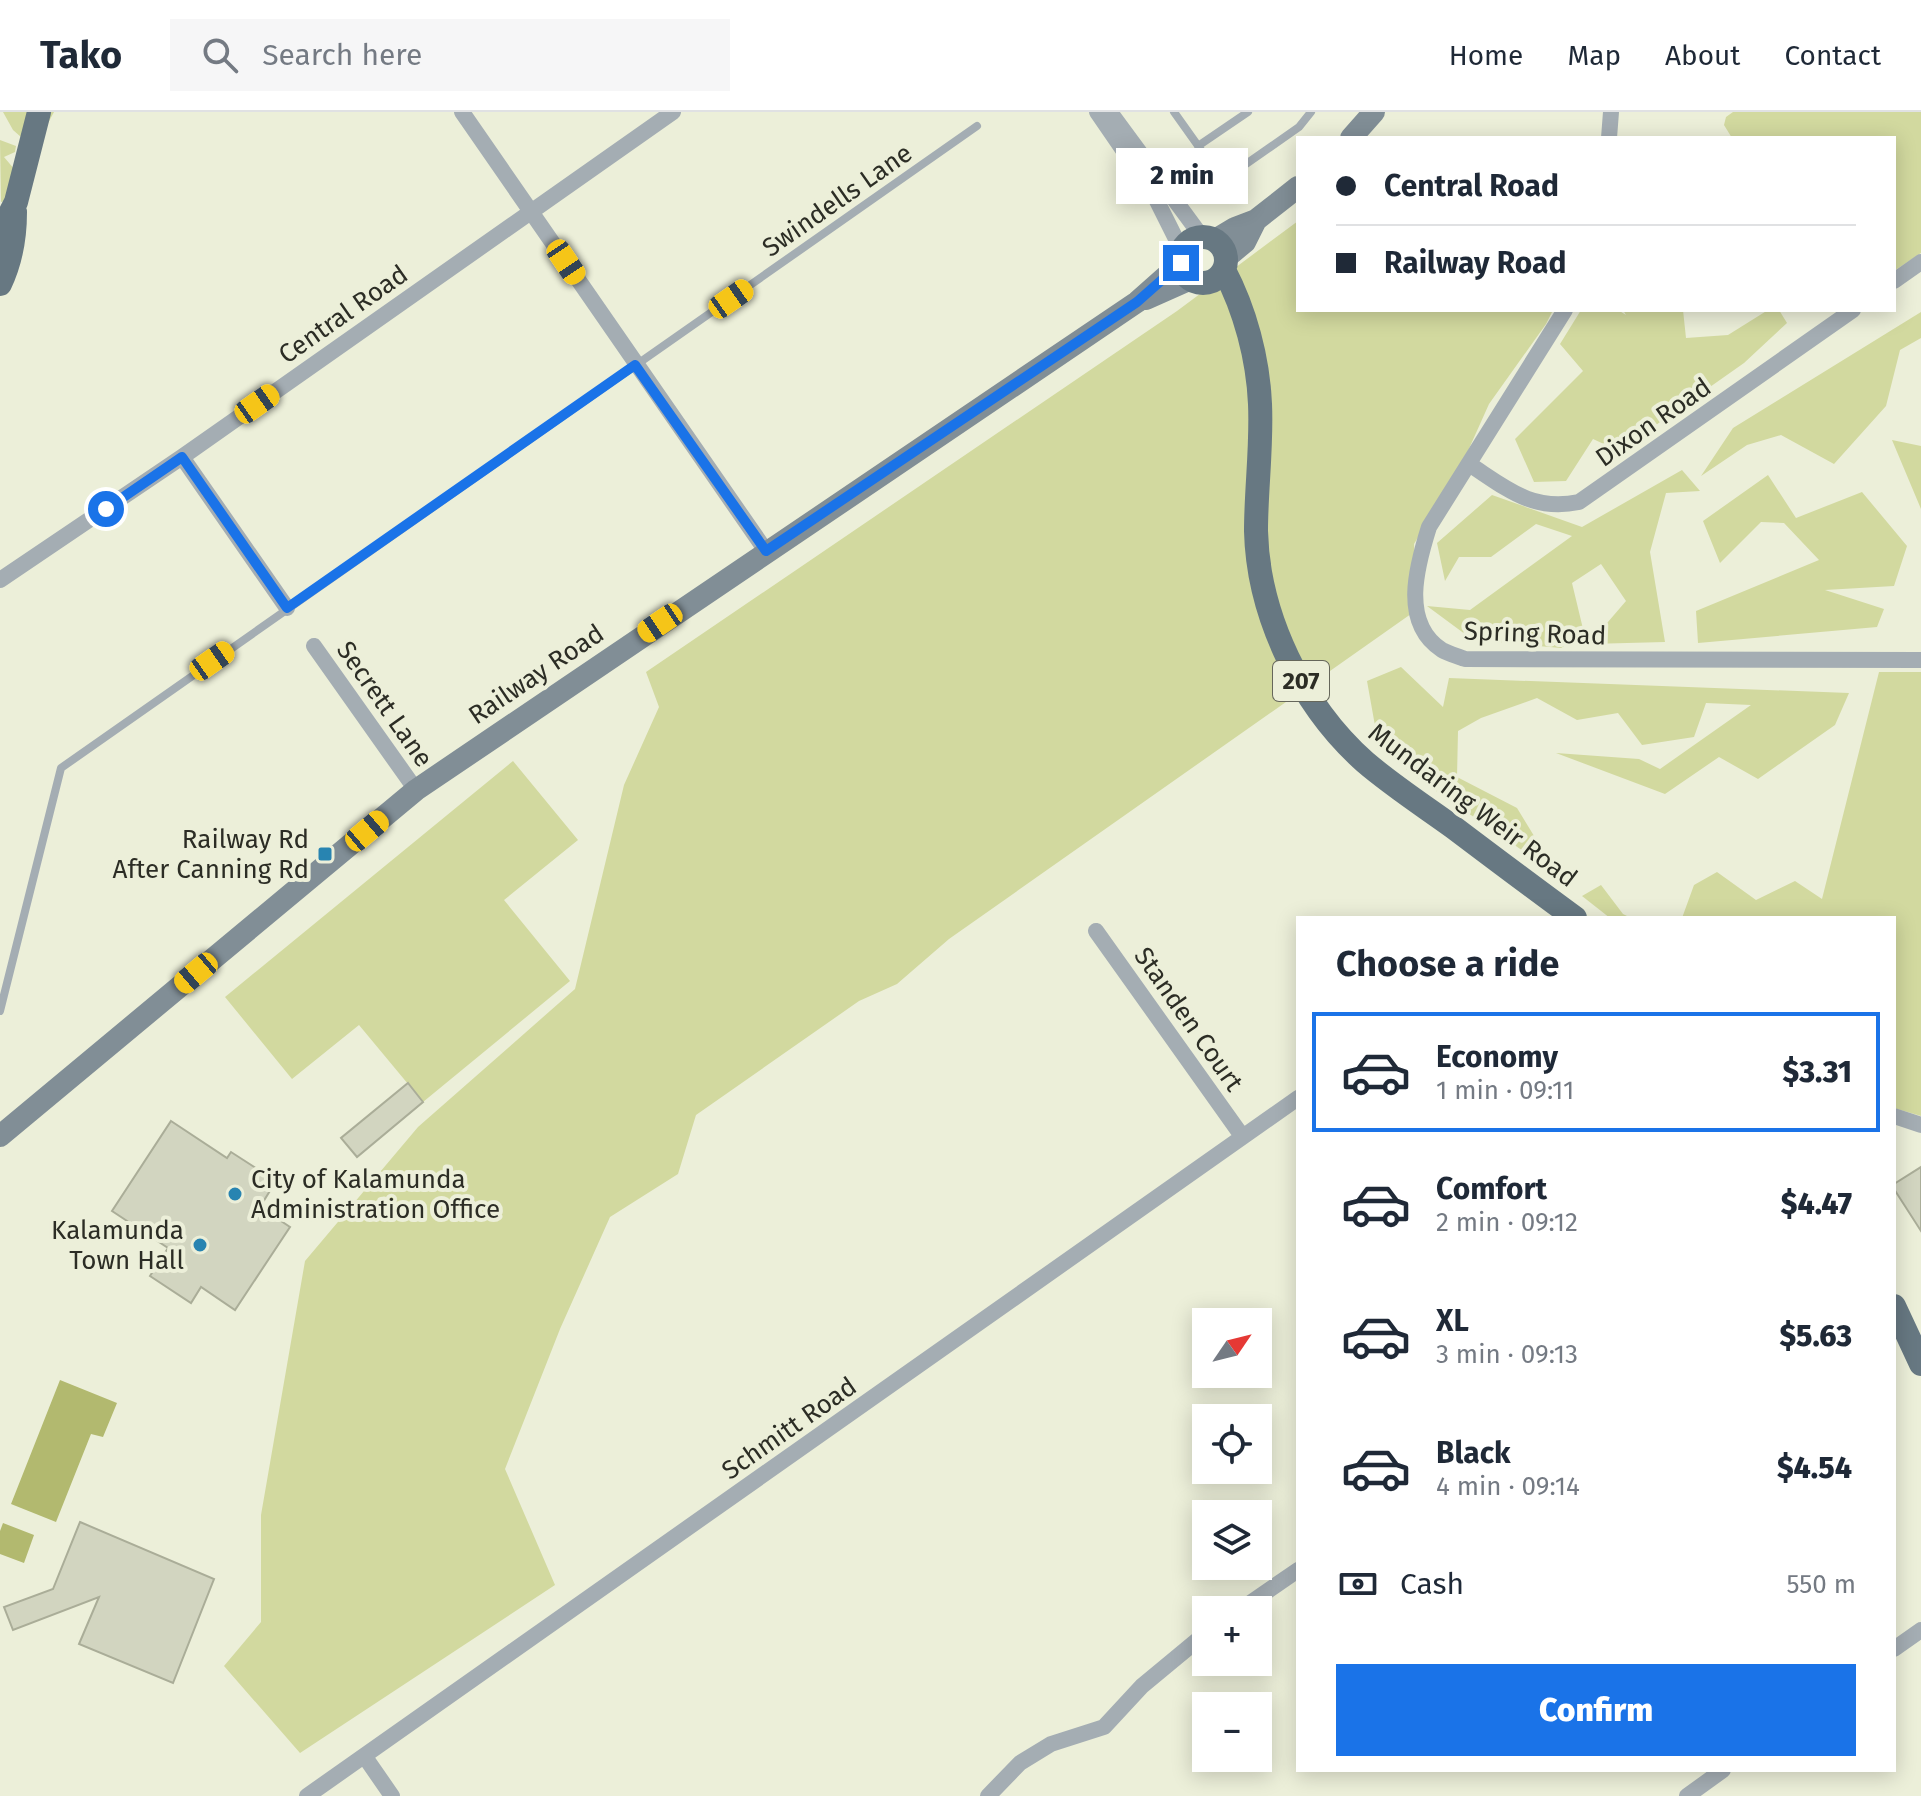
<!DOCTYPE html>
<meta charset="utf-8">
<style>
body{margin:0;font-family:"Fira Sans",sans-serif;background:#f6f6f7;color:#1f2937;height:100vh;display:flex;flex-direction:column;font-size:30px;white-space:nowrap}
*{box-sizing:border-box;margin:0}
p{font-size:26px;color:#747a83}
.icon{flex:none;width:44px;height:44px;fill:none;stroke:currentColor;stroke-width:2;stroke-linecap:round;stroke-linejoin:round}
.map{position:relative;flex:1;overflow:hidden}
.panel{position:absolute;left:1296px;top:804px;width:600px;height:856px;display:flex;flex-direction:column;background:#fff;border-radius:0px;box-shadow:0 4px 20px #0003}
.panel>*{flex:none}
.guide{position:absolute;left:1296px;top:24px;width:600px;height:176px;border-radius:0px;box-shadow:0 4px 20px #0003;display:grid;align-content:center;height:176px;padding:0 40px;background:#fff}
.needle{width:52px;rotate:55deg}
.fabs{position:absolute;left:1192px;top:1196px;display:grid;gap:16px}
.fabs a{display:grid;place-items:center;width:80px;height:80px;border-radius:0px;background:#fff;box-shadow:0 4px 20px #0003;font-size:40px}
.end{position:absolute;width:36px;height:36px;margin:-18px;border:10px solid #1a73e8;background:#fff;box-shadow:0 0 0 4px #fff}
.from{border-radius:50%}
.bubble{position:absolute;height:56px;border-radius:0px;background:#fff;box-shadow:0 4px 20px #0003;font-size:26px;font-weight:800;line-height:56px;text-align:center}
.car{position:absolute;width:24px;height:48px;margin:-24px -12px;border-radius:10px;box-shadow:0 0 6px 2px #0007;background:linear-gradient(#f5c518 24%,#345 0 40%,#f5c518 0 76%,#345 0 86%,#f5c518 0)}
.guide b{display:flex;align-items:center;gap:28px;height:76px;font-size:30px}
.guide b+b{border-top:2px solid #e0e1e3}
.guide i{width:20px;height:20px;background:#1f2937}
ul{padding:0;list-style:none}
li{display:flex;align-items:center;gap:24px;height:120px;margin:0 16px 12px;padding:0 24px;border:4px solid transparent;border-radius:0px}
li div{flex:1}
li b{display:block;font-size:30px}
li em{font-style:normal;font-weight:800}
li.active{border-color:#1a73e8}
li>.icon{width:72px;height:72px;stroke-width:1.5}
h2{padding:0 40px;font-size:36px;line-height:96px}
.pay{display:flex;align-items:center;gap:20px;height:88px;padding:0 40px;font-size:30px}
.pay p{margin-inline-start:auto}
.cta{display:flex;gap:16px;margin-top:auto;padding:16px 40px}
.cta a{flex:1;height:92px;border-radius:0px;background:#1a73e8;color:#fff;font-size:32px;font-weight:800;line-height:92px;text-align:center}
header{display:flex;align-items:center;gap:48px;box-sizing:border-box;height:112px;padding:0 40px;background:#fff;border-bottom:2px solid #e0e1e3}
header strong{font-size:38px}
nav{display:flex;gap:44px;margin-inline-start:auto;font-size:28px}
.search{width:560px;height:72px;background:#f6f6f7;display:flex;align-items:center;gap:20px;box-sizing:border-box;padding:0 28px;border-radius:0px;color:#747a83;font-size:30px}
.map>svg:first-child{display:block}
.green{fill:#d2d99f}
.water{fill:#b2b96f}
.building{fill:#d2d5c0;stroke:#aaad98;stroke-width:2}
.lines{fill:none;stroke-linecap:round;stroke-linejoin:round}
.lane{stroke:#a4adb3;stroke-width:8}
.street{stroke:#a4adb3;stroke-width:16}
.secondary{stroke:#818e96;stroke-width:22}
.primary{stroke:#677882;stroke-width:24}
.route{stroke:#1a73e8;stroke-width:10}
.poi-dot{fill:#2884b1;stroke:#ecefd9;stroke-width:3}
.labels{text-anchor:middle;stroke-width:8;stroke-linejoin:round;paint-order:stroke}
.shield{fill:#ecefd9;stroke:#66675b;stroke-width:2}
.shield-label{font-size:24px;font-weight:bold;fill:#2c2d25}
.street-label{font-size:26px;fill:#2c2d25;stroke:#ecefd9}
.poi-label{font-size:26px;fill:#2c2d25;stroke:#ecefd9;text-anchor:end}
</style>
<header>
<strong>Tako</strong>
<div class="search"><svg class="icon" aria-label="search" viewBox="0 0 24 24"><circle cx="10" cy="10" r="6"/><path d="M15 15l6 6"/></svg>Search here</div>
<nav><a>Home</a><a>Map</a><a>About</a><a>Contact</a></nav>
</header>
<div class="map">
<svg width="1921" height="1684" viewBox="0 0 1921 1684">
<rect width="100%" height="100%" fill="#ecefd9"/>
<path class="green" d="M 3,0 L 54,0 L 47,13 L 21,25 L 13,18 Z
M 1733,0 L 1921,0 L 1921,141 L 1894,159 L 1894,26 L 1732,26 L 1724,13 L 1726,5 Z
M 0,28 L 16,34 L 15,40 L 4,45 L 15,58 L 6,89 L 1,90 Z
M 1298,109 L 1298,198 L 1553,198 L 1546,212 L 1489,292 L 1463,350 L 1414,432 L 1418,497 L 949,827 L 897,872 L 859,889 L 696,1003 L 678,1062 L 610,1105 L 560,1217 L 505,1357 L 555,1473 L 300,1641 L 224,1554 L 261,1510 L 261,1403 L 305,1149 L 418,1015 L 575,877 L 624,673 L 659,595 L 646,560 L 1177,199 Z
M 1581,198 L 1618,198 L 1626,203 L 1623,198 L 1683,198 L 1686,226 L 1728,223 L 1768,198 L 1779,198 L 1787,211 L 1744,251 L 1619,339 L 1593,327 L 1566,369 L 1534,370 L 1515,327 L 1583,259 L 1560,232 Z
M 1921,200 L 1921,226 L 1900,238 L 1886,294 L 1834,352 L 1781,323 L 1747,333 L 1701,364 L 1733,316 Z
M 1892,328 L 1921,334 L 1921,397 Z
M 1682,358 L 1700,379 L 1666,381 L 1650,440 L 1665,530 L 1589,532 L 1626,489 L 1601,452 L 1572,471 L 1584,521 L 1561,536 L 1473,528 L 1427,494 L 1470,498 L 1572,424 L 1536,412 L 1491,445 L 1459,445 L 1445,469 L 1437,431 L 1492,383 L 1582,415 Z
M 1768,363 L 1796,406 L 1862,380 L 1907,434 L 1894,474 L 1825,478 L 1884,497 L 1877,515 L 1698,531 L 1696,499 L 1819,448 L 1784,411 L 1761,410 L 1720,451 L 1703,409 Z
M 1401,555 L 1443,595 L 1449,566 L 1849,581 L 1835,613 L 1758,667 L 1719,645 L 1665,682 L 1556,641 L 1639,647 L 1660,657 L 1751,593 L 1706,591 L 1694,625 L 1642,633 L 1618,601 L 1577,608 L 1537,586 L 1481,606 L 1458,619 L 1457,665 L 1517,696 L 1542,737 L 1529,743 L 1423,670 L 1379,636 L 1367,569 Z
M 1879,560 L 1921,560 L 1921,1004 L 1894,996 L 1894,806 L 1682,806 L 1694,773 L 1717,760 L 1756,788 L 1795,769 L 1822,787 Z
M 513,649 L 578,728 L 504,788 L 570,869 L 423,990 L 359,913 L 292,967 L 225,885 Z
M 1601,773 L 1623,802 L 1631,806 L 1610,806 L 1582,784 Z"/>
<path class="water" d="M 60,1268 L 117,1291 L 103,1325 L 91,1322 L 56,1410 L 11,1392 Z
M 3,1411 L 34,1423 L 24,1451 L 0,1442 L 0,1419 Z"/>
<path class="building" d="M 408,971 L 423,990 L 357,1045 L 341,1026 Z
M 171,1009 L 227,1046 L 231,1040 L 276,1069 L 260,1095 L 290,1115 L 235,1198 L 201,1175 L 191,1191 L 150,1164 L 168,1136 L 112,1099 Z
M 1921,1055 L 1921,1119 L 1894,1077 L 1894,1072 Z
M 80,1410 L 214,1467 L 173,1571 L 79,1532 L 99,1485 L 13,1518 L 4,1495 L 53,1477 Z"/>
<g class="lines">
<path class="lane" d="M 1174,0 L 1221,66 L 1226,66 L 1299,15 L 1311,0
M 1198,34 L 1248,0
M 0,899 L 61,656 L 977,14"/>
<path class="street" d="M 462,0 L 766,439
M 1097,0 L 1154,83 L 1182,139
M 1110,0 L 1202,125
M 1609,26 L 1611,0
M 1894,169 L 1921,150
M 1565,198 L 1429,415 C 1417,453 1400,511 1442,538 C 1449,542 1458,544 1465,547 L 1921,548
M 182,345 L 287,496
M 1469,352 C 1506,376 1532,400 1579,390 L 1853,198
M 0,468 L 182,345 L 673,0
M 314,534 L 416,678
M 1096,819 L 1242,1024
M 1894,1004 L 1921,1013
M 1240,1498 L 1298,1458
M 1894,1537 L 1921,1518
M 365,1645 L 392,1684
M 307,1684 L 1298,986
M 988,1684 L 1020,1651 L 1051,1632 L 1104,1615 L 1142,1574 L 1206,1521
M 1687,1684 L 1723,1658"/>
<path class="secondary" d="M 1351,26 L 1374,0
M 1215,128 L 1235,116 L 1256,108 L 1298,75
M 1227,145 L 1245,130 L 1256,108
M 1146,187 L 1191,167
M 0,1024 L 416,678 L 1137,190 L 1181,151"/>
<path class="primary" d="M 0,121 L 16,90 L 39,0
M1180 148a23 23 0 1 1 46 0a23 23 0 1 1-46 0Z
M 1224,158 C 1245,198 1258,246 1260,292 C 1262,334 1256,377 1256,419 C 1258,504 1302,594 1365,650 C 1393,674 1424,694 1453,715 C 1494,746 1534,776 1575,806
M 0,172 C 11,149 15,126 15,100
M 1894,1194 L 1921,1252"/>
</g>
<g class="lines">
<path class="route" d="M 106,397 L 182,345 L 287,496 L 635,253 L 766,439 L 1137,190 L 1181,151"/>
</g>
<g class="poi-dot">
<rect x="317" y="734" width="16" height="16" rx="4"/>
<circle cx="235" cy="1082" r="8"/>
<circle cx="200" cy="1133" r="8"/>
</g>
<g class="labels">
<rect class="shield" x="1273" y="549" width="56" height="40" rx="6"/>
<g class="shield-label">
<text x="1301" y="577">207</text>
</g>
<g class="street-label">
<text transform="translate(837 88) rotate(-35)" y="9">Swindells Lane</text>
<text transform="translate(343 202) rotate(-35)" y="9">Central Road</text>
<text transform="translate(1653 310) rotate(-35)" y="9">Dixon Road</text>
<text transform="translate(1535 521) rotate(2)" y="9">Spring Road</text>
<text transform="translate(536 562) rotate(-34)" y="9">Railway Road</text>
<text transform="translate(385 592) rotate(55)" y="9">Secrett Lane</text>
<text transform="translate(1473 693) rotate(37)" y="9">Mundaring Weir Road</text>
<text transform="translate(1189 907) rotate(55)" y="9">Standen Court</text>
<text transform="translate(789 1316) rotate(-35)" y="9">Schmitt Road</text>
</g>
<g class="poi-label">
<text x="309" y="736">Railway Rd<tspan x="309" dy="30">After Canning Rd</tspan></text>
<text x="251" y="1076" text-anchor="start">City of Kalamunda<tspan x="251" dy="30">Administration Office</tspan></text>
<text x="184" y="1127">Kalamunda<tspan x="184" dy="30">Town Hall</tspan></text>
</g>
</g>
</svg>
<div class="fabs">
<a><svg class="needle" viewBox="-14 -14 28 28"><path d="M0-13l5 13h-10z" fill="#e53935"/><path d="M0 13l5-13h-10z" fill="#747a83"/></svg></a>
<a><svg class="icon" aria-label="locate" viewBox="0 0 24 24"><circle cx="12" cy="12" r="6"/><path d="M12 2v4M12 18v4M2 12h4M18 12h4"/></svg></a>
<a><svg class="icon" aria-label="layers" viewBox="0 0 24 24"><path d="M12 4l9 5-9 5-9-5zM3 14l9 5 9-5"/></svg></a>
<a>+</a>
<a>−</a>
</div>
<i class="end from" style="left:106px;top:397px"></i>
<i class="end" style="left:1181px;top:151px"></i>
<div class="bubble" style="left:1116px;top:36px;width:132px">2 min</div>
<i class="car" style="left:566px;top:150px;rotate:146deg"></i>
<i class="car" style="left:731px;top:187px;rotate:55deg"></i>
<i class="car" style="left:257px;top:292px;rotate:55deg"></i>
<i class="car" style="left:660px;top:511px;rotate:236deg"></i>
<i class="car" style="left:212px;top:549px;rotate:55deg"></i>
<i class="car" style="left:367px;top:719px;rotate:50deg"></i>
<i class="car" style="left:196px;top:861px;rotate:230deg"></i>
<div class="guide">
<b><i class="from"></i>Central Road</b>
<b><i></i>Railway Road</b>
</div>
<section class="panel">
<h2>Choose a ride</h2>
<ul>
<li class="active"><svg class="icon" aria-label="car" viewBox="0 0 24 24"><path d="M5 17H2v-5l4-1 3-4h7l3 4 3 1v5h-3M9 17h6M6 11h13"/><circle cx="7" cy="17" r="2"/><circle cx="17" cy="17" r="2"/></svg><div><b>Economy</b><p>1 min · 09:11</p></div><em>$3.31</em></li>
<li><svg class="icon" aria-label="car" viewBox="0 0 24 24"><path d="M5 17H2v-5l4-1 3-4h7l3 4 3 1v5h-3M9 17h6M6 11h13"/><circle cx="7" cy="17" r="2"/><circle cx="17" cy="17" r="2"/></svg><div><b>Comfort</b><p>2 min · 09:12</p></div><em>$4.47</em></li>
<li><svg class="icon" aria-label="car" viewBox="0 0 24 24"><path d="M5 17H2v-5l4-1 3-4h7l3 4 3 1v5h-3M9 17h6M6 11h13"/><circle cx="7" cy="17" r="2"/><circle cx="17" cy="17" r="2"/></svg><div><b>XL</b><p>3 min · 09:13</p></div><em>$5.63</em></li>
<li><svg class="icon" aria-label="car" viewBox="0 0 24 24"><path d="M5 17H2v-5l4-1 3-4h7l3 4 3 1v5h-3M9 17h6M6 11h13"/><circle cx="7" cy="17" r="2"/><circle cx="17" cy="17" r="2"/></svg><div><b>Black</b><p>4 min · 09:14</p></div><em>$4.54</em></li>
</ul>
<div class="pay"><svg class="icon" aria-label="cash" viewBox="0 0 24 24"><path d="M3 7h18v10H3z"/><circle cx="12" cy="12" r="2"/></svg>Cash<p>550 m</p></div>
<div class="cta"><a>Confirm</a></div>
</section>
</div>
